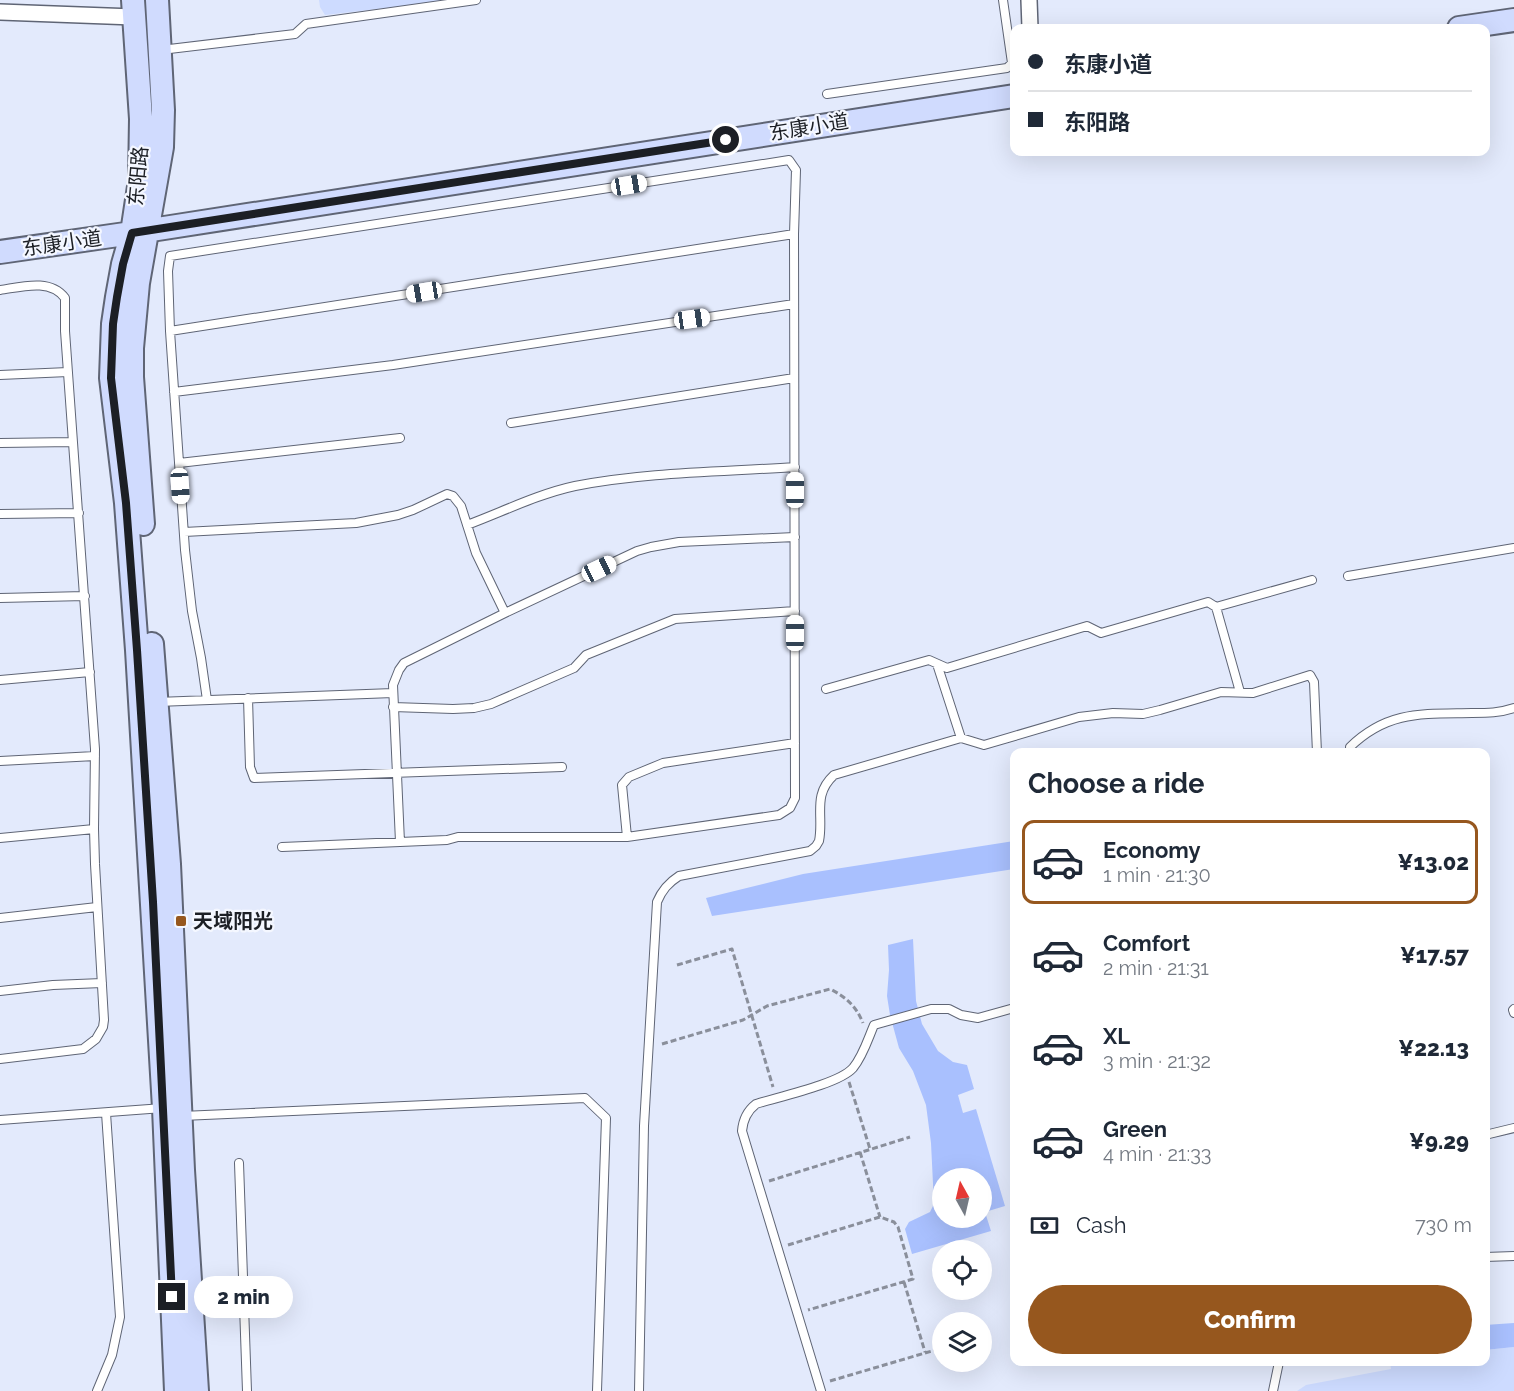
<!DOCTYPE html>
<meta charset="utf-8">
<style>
body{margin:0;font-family:Raleway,"Noto Sans SC",sans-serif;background:#f6f6f7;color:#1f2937;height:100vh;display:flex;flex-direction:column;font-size:22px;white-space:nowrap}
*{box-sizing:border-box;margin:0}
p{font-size:20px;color:#747a83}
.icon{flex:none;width:33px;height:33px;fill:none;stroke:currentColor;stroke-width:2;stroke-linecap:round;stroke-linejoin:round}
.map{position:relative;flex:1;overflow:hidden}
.side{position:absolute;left:1010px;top:748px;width:480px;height:618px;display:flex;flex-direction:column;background:#fff;border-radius:12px;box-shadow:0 6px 24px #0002}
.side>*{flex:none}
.guide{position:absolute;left:1010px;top:24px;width:480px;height:132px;border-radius:12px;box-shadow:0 6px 24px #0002;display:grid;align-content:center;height:132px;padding:0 18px;background:#fff}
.needle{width:39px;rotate:352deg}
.tools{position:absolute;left:932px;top:1168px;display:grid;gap:12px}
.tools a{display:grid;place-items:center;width:60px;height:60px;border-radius:50%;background:#fff;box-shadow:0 6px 24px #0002;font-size:30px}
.end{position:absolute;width:27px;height:27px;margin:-14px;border:8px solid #1c1f25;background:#fff;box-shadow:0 0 0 3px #fff}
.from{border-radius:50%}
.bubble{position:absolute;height:42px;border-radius:21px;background:#fff;box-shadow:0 6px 24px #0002;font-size:20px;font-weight:800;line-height:42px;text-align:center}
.car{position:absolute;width:18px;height:36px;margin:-18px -9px;border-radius:8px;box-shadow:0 0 4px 2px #0007;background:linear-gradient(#fff 24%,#345 0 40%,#fff 0 76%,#345 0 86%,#fff 0)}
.guide b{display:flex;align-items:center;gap:21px;height:57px;font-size:22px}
.guide b+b{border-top:2px solid #e0e1e3}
.guide i{width:15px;height:15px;background:#1f2937}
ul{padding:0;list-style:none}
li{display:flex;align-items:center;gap:18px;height:84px;margin:0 12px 9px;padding:0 6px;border:3px solid transparent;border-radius:12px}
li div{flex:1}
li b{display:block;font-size:22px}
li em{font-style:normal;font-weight:800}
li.selected{border-color:#96571e}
li>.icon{width:54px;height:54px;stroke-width:1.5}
h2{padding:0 18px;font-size:27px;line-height:72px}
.pay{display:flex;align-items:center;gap:15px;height:66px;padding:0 18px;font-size:22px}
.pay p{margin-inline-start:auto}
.button{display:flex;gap:12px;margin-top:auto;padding:12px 18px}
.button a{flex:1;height:69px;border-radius:36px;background:#96571e;color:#fff;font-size:24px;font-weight:800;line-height:69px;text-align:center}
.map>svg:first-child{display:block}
.green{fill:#cddbff}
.water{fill:#a9c0fe;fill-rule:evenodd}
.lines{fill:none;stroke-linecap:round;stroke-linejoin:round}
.lane-casing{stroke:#5f6575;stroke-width:10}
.street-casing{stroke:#5f6575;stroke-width:18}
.secondary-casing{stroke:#5f6575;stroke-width:26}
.path{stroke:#8a8f9b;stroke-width:3;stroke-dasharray:6 3;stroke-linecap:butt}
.lane{stroke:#fff;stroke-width:8}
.street{stroke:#fff;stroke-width:15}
.secondary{stroke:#d0dbfe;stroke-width:22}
.route{stroke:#1c1f25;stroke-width:8}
.poi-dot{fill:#96571e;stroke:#f4f7ff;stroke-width:2}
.labels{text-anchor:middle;stroke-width:4.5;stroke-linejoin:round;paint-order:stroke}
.street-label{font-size:20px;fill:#1c1f25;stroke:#f4f7ff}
.poi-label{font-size:20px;font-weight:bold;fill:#1c1f25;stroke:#f4f7ff;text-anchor:start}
</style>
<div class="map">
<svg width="1514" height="1391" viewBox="0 0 1514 1391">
<rect width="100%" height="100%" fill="#e3eafc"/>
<path class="green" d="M 319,0 L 455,0 L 325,15 L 320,7 Z
M 1514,1347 L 1514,1391 L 1297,1391 L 1306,1385 L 1391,1369 L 1390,1362 L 1485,1362 L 1485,1350 Z"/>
<path class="water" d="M 1014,841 L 1014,869 L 712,916 L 706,898 L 803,874 Z
M 913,939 L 916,1001 L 922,1024 L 938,1051 L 953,1062 L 967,1065 L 974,1089 L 958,1095 L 963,1113 L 976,1109 L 1005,1206 L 985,1212 L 991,1231 L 912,1254 L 905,1229 L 909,1222 L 930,1212 L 934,1204 L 931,1143 L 926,1105 L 913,1071 L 899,1048 L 890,1015 L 887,996 L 889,970 L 888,945 ZM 942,1179 L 981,1179 L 981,1218 L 942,1218 Z
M 1514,1323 L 1514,1347 L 1485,1350 L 1485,1325 Z"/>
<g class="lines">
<defs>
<path id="lane" d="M 161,50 L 295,34 L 306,24 L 476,0
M 827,94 L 1007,68 L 1012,63 L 1003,0
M 0,290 C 21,287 50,278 65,298 L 65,331 L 95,749 L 94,829 L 95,864 L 104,1020 L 103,1027 L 96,1039 L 83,1049 L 0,1059
M 170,331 L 794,234
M 0,375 L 68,372
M 174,392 L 393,365 L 794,304
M 511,423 L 794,378
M 0,443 L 73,442
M 179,463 L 400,438
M 0,514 L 79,513
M 467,525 C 502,512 538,494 575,486 C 647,472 721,472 795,467
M 184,532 L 356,523 L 398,515 L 413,510 L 447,494 L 453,496 L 461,506 L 476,553 L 505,613
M 1348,576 L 1514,548
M 0,598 L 85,596
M 1216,607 L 1240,692
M 937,664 L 961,738
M 0,680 L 90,672
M 826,689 L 929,660 L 947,668 L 1087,626 L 1101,633 L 1208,602 L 1216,607 L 1312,580
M 248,698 L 250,767 L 254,778 L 562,767
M 207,700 L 201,658 L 192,611 L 185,550 L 170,331 L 168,271 L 170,256 L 789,160 L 796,170 L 794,234 L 795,798 L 790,808 L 779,815 L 627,837 L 458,837 L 447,840 L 282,847
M 157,702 L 393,693
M 393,707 L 453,709 L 474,708 L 491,704 L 574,668 L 586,655 L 675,619 L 795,611
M 1351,753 L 1350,747 C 1388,710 1424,714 1472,713 C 1488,713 1499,713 1514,708
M 0,761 L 95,756
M 627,837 L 622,785 L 629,777 L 663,763 L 795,743
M 0,838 L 94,829
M 400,842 L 393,685 L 399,670 L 404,663 L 505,613 L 637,551 L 651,547 L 679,542 L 795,537
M 0,918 L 97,907
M 0,991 L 53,985 L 102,983
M 1514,1009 L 1513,1010 L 1514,1013
M 182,1116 L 585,1098 L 606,1118 L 597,1391
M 0,1120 L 163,1108
M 1485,1135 L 1514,1128
M 239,1163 L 247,1391
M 1485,1257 L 1514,1256
M 97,1391 L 112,1355 L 120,1317 L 106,1113
M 639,1391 L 644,1126 L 657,902 C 662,890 668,883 679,876 L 810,851 L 816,846 L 819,841 C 824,816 812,795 834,775 L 961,738 L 984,745 L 1079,717 L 1113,713 L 1143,714 L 1160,710 L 1221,692 L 1253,693 L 1310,675 L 1314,682 L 1317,753
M 821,1391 L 742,1131 C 743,1119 747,1111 756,1104 C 778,1097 839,1084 853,1068 C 863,1056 868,1039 874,1025 L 931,1009 L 949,1009 L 961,1015 L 978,1018 L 1014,1008
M 1273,1391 L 1279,1362"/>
<path id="street" d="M 1029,0 L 1030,28
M 0,12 L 134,17"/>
<path id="secondary" d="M 133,0 L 141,119 L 140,180 L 132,233 L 123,264 L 117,297 L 113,324 L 111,378 L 126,503 L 137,650 L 164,1108 L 176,1391
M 1459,28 L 1514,20
M 0,252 L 132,233 L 1014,96
M 143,524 L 132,377 L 132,348 L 138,283 L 162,147 L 163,110 L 157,0
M 152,644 L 169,864 L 183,1170 L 197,1391"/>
</defs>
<use href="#lane" class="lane-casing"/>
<use href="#street" class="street-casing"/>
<use href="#secondary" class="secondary-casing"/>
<path class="path" d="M 677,965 L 732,949 L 773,1087
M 662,1044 L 743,1020 L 767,1006 L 830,989 C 846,997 856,1006 863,1023
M 849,1082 L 870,1149
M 860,1152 L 880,1217
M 769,1181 L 910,1137
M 788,1245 L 880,1217 L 894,1222 L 898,1227 L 913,1279 L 808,1310
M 904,1282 L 925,1352
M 830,1381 L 942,1348"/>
<use href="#lane" class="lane"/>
<use href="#street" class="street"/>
<use href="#secondary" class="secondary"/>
</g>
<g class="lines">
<path class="route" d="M 172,1297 L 153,902 L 137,650 L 126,503 L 111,378 L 113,324 L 117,297 L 123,264 L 132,233 L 726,140"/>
</g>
<rect class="poi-dot" x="175" y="915" width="12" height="12" rx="3"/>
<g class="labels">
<g class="street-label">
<text transform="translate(809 127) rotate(-9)" y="7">东康小道</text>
<text transform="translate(138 176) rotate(-85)" y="7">东阳路</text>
<text transform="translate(62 243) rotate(-8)" y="7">东康小道</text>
</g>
<g class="poi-label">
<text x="193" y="928">天域阳光</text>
</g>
</g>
</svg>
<div class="tools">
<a><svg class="needle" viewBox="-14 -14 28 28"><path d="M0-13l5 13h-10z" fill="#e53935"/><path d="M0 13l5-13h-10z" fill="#747a83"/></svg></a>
<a><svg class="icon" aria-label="locate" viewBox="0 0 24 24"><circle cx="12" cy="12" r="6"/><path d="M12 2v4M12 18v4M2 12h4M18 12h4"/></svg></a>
<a><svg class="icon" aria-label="layers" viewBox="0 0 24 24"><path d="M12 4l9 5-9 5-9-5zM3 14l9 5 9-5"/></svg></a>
</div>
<i class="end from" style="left:726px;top:140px"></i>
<i class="end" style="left:172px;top:1297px"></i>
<div class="bubble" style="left:194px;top:1276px;width:99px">2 min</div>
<i class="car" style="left:629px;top:185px;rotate:81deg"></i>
<i class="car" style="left:424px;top:292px;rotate:261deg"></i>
<i class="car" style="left:692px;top:319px;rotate:82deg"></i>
<i class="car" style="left:180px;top:486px;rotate:176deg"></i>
<i class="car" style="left:795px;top:490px;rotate:0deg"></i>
<i class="car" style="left:599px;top:569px;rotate:65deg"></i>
<i class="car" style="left:795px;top:633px;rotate:0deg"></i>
<div class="guide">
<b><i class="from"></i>东康小道</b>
<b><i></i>东阳路</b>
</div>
<section class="side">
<h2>Choose a ride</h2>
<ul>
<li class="selected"><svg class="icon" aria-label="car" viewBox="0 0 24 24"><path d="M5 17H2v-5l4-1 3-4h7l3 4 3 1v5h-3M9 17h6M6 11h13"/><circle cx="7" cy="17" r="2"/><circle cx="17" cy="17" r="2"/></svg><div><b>Economy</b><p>1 min · 21:30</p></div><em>¥13.02</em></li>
<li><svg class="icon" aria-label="car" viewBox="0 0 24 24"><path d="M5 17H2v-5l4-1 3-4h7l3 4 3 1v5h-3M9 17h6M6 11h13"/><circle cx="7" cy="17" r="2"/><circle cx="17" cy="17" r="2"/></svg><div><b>Comfort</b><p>2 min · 21:31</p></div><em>¥17.57</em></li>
<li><svg class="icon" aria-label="car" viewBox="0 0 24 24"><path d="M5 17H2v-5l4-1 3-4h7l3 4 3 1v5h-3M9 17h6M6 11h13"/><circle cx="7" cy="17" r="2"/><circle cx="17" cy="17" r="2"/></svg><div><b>XL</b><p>3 min · 21:32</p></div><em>¥22.13</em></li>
<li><svg class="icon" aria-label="car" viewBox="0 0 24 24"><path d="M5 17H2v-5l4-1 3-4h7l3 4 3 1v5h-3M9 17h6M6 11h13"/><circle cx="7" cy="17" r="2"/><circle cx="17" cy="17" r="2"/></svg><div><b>Green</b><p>4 min · 21:33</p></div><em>¥9.29</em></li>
</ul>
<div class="pay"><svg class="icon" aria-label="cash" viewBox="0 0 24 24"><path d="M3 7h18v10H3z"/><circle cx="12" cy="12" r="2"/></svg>Cash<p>730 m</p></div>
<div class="button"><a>Confirm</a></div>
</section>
</div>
